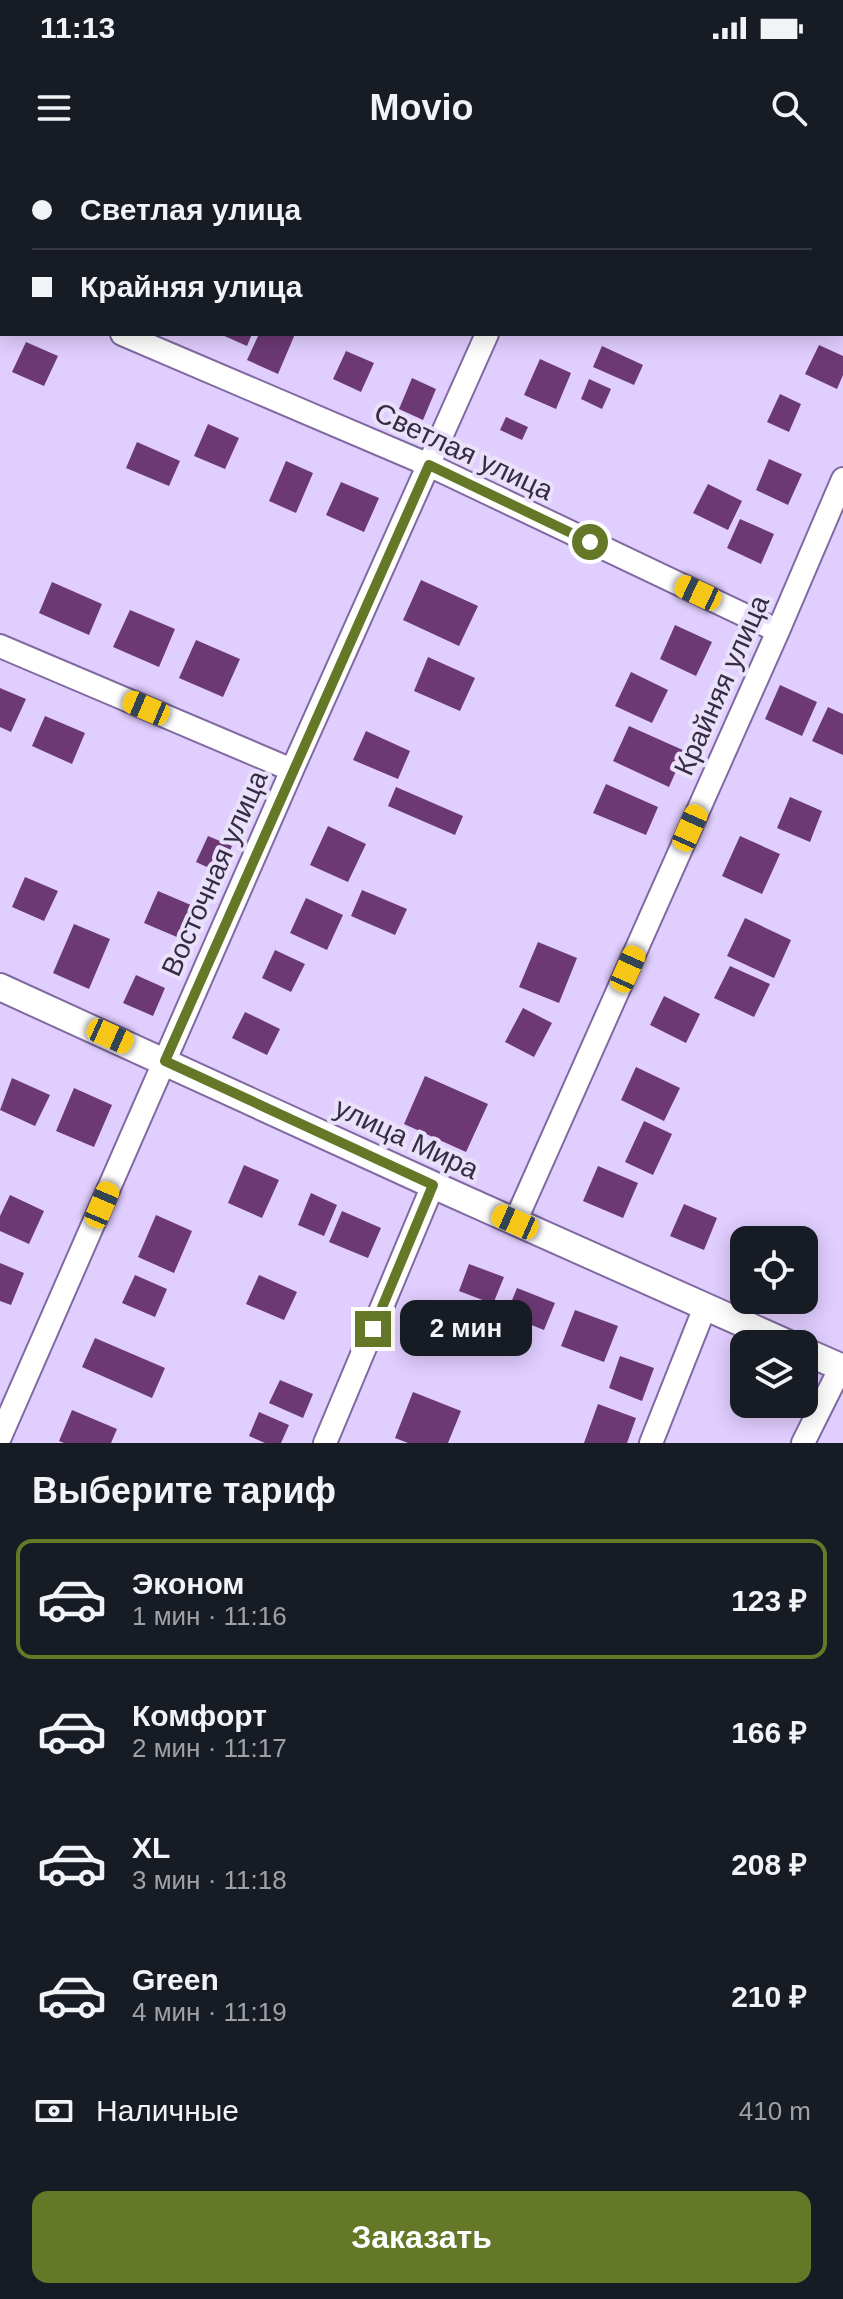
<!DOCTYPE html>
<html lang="ru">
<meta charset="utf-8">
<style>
body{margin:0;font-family:Helvetica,sans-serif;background:#20242c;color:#f1f3f6;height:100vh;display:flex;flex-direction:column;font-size:30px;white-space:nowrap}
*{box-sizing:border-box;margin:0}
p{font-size:26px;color:#9ea1a6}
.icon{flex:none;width:44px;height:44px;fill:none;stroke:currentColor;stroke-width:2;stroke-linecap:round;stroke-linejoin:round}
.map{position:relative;height:1283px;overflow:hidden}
.details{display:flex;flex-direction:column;background:#171b24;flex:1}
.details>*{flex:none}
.banner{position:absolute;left:0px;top:0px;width:844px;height:176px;box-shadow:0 4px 20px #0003;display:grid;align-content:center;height:176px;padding:0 32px;background:#171b24}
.tools{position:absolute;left:730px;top:1066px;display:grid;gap:16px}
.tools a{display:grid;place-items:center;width:88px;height:88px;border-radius:16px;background:#171b24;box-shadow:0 4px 20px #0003;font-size:40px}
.end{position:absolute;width:36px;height:36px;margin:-18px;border:10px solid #647828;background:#fff;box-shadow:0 0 0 4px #fff}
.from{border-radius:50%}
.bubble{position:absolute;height:56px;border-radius:16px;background:#171b24;box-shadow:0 4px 20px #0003;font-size:26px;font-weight:800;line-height:56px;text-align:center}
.car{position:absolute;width:24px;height:48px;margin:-24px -12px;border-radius:10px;box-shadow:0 0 6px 2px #0007;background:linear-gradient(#f5c518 24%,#345 0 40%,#f5c518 0 76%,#345 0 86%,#f5c518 0)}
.banner b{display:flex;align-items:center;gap:28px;height:76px;font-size:30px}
.banner b+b{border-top:2px solid #363941}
.banner i{width:20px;height:20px;background:#f1f3f6}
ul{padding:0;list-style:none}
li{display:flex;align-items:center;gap:24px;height:120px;margin:0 16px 12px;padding:0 16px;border:4px solid transparent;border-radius:16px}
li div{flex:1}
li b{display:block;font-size:30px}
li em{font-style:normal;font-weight:800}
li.on{border-color:#647828}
li>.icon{width:72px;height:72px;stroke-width:1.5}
h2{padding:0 32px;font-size:36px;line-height:96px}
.pay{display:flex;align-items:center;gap:20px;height:88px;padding:0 32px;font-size:30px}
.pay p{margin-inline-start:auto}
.primary-button{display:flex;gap:16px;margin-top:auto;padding:16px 32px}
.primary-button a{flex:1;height:92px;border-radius:16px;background:#647828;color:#fff;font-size:32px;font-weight:800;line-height:92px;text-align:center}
.status{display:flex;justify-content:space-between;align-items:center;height:56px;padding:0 40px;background:#171b24;direction:ltr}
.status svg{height:22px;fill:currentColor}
header{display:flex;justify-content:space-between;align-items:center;height:104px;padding:0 32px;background:#171b24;font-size:36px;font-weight:800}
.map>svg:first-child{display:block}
.building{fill:#6c3974}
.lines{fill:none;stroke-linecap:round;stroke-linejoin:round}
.minor-casing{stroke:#806aa1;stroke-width:26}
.tertiary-casing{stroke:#806aa1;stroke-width:30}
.minor{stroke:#fff;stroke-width:22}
.tertiary{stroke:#fff;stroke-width:26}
.route{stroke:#647828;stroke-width:10}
.labels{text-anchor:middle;stroke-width:8;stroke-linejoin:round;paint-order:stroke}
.street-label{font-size:28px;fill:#352c43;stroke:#e9e0f9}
</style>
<div class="status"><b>11:13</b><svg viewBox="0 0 49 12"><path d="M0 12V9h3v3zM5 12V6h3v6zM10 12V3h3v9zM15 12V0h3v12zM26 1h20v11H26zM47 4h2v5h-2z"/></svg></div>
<header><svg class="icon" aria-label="menu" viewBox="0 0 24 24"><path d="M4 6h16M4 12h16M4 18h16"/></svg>Movio<svg class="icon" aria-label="search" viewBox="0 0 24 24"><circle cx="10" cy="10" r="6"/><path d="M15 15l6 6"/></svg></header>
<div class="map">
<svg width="843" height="1283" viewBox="0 0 843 1283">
<rect width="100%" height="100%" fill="#e0cefe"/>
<path class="building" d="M 220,174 L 252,174 L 247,186 Z
M 259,174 L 295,174 L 278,214 L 247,200 Z
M 26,182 L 58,196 L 44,226 L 12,212 Z
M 819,185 L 843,196 L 843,215 L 837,229 L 805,214 Z
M 602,186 L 643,205 L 634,225 L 593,207 Z
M 346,191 L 374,203 L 361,232 L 333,219 Z
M 540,199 L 571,213 L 556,249 L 524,235 Z
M 412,218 L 436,229 L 423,260 L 399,249 Z
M 589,219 L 611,229 L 602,249 L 581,239 Z
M 780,234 L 801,244 L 789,272 L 767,262 Z
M 506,257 L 528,267 L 522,280 L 500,270 Z
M 208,264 L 239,278 L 225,309 L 194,296 Z
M 137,282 L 180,301 L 169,326 L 126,308 Z
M 769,299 L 802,314 L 788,345 L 756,330 Z
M 286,301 L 313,313 L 296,353 L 269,341 Z
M 341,322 L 379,338 L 364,372 L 326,355 Z
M 708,324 L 742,341 L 728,370 L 693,353 Z
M 740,359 L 774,374 L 761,404 L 727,388 Z
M 421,420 L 478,446 L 459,486 L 403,460 Z
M 52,422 L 102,444 L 89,475 L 39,453 Z
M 130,450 L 175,469 L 159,507 L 113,487 Z
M 675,465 L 712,482 L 696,516 L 660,499 Z
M 196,480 L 240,499 L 223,537 L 179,518 Z
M 428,497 L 475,518 L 460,551 L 414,531 Z
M 631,512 L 668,530 L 652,563 L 615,546 Z
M 780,525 L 817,542 L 802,576 L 765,559 Z
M 0,528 L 26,539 L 11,572 L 0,567 Z
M 828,547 L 843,554 L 843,595 L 812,581 Z
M 45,556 L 85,573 L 72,604 L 32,586 Z
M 629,566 L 685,591 L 669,627 L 613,601 Z
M 366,571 L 410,591 L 398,619 L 353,600 Z
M 606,624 L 658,647 L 646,675 L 593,653 Z
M 396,627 L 463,656 L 455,675 L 388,646 Z
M 790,637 L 822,651 L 810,682 L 777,668 Z
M 328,666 L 366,684 L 348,722 L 310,705 Z
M 208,676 L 232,686 L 220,713 L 196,702 Z
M 740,676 L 780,694 L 762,734 L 722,716 Z
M 25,717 L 58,731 L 44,761 L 12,747 Z
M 362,730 L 407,749 L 395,775 L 351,756 Z
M 158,731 L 205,751 L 191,783 L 144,763 Z
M 306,738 L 343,755 L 327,790 L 290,773 Z
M 745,758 L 791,780 L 774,818 L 727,796 Z
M 74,764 L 110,779 L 89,829 L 53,813 Z
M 538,782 L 577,798 L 559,843 L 519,827 Z
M 275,790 L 305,804 L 291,832 L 262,818 Z
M 730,806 L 770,824 L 754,857 L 714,838 Z
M 136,815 L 165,828 L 153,856 L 123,843 Z
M 664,836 L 700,854 L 686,883 L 650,865 Z
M 523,848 L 552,863 L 534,897 L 505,882 Z
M 245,852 L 280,869 L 267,895 L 232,878 Z
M 636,907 L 680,928 L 664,961 L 621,940 Z
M 425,916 L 488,944 L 466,992 L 404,964 Z
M 12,918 L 50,935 L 35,966 L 0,950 Z
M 74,928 L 112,945 L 94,987 L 56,971 Z
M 644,961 L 672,974 L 653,1015 L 625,1002 Z
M 244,1005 L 279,1020 L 262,1058 L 228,1043 Z
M 598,1006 L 638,1023 L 623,1058 L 583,1041 Z
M 311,1033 L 337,1045 L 324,1076 L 298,1065 Z
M 10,1035 L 44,1051 L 29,1084 L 0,1071 L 0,1056 Z
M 684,1044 L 717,1058 L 704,1090 L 670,1076 Z
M 342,1051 L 381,1068 L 368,1098 L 329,1082 Z
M 156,1055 L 192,1071 L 174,1113 L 138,1097 Z
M 0,1103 L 24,1113 L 11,1145 L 0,1141 Z
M 469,1104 L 504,1117 L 493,1144 L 459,1131 Z
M 135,1115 L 167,1129 L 155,1157 L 122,1143 Z
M 259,1115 L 297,1132 L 284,1160 L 246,1144 Z
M 517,1128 L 555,1143 L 544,1170 L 506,1155 Z
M 575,1150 L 618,1166 L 604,1202 L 561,1186 Z
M 95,1178 L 165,1208 L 152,1238 L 82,1207 Z
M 620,1196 L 654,1208 L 642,1241 L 609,1228 Z
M 280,1220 L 313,1234 L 303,1258 L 269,1243 Z
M 413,1232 L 461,1251 L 448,1283 L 408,1283 L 395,1278 Z
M 598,1244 L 636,1258 L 627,1283 L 584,1283 Z
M 72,1250 L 117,1269 L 111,1283 L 64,1283 L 59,1281 Z
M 259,1252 L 289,1265 L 281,1283 L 265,1283 L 249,1276 Z"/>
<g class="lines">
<defs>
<path id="minor" d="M 558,0 L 562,2
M 0,122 L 2,123
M 122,174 L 429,305 L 778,471
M 0,486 L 292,610
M 515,1062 L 778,471 L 843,319
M 0,1277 L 292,610 L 487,174
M 325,1283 L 433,1025
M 651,1283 L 705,1147
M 803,1283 L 841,1207"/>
<path id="tertiary" d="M 0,827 L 433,1025 L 789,1184
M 804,1191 L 843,1208"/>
</defs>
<use href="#minor" class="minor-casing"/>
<use href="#tertiary" class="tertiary-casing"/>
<use href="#minor" class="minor"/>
<use href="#tertiary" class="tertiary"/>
</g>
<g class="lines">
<path class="route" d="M 373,1169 L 433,1025 L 165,901 L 429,305 L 590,382"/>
</g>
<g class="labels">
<g class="street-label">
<text transform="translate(464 291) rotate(25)" y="10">Светлая улица</text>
<text transform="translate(721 525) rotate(-66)" y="10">Крайняя улица</text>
<text transform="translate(214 713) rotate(-66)" y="10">Восточная улица</text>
<text transform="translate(407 978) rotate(25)" y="10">улица Мира</text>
</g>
</g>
</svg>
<div class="tools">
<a><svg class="icon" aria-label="locate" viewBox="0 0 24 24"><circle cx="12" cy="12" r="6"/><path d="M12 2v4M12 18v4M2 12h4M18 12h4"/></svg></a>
<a><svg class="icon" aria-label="layers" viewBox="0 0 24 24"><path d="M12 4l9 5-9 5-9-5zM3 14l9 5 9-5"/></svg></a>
</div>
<i class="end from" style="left:590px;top:382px"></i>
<i class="end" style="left:373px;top:1169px"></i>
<div class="bubble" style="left:400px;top:1140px;width:132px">2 мин</div>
<i class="car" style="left:698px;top:433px;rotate:295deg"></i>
<i class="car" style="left:146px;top:548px;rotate:293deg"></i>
<i class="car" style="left:690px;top:668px;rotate:24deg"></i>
<i class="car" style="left:628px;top:809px;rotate:24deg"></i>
<i class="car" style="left:110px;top:876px;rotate:114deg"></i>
<i class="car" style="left:102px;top:1045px;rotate:23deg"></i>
<i class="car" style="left:515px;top:1062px;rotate:294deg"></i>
<div class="banner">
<b><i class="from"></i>Светлая улица</b>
<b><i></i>Крайняя улица</b>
</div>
</div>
<section class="details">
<h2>Выберите тариф</h2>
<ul>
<li class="on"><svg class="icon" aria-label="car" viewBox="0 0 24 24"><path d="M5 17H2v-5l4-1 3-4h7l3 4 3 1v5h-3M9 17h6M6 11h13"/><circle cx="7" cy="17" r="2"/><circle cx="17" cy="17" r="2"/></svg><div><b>Эконом</b><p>1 мин · 11:16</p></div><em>123 ₽</em></li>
<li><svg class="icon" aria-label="car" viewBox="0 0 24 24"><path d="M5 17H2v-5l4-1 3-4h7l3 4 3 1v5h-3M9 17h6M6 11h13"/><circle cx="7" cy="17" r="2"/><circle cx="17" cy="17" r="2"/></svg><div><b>Комфорт</b><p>2 мин · 11:17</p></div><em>166 ₽</em></li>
<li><svg class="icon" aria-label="car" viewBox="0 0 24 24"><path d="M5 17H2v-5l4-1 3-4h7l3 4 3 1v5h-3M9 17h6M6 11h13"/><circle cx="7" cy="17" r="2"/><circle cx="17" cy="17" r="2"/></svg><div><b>XL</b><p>3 мин · 11:18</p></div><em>208 ₽</em></li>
<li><svg class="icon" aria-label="car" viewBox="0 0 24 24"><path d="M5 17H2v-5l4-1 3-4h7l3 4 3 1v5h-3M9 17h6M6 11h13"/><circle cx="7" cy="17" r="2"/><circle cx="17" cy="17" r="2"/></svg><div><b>Green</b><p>4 мин · 11:19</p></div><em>210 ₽</em></li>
</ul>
<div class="pay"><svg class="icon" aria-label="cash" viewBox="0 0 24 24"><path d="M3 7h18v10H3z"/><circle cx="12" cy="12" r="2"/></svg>Наличные<p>410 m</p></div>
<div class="primary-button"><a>Заказать</a></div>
</section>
